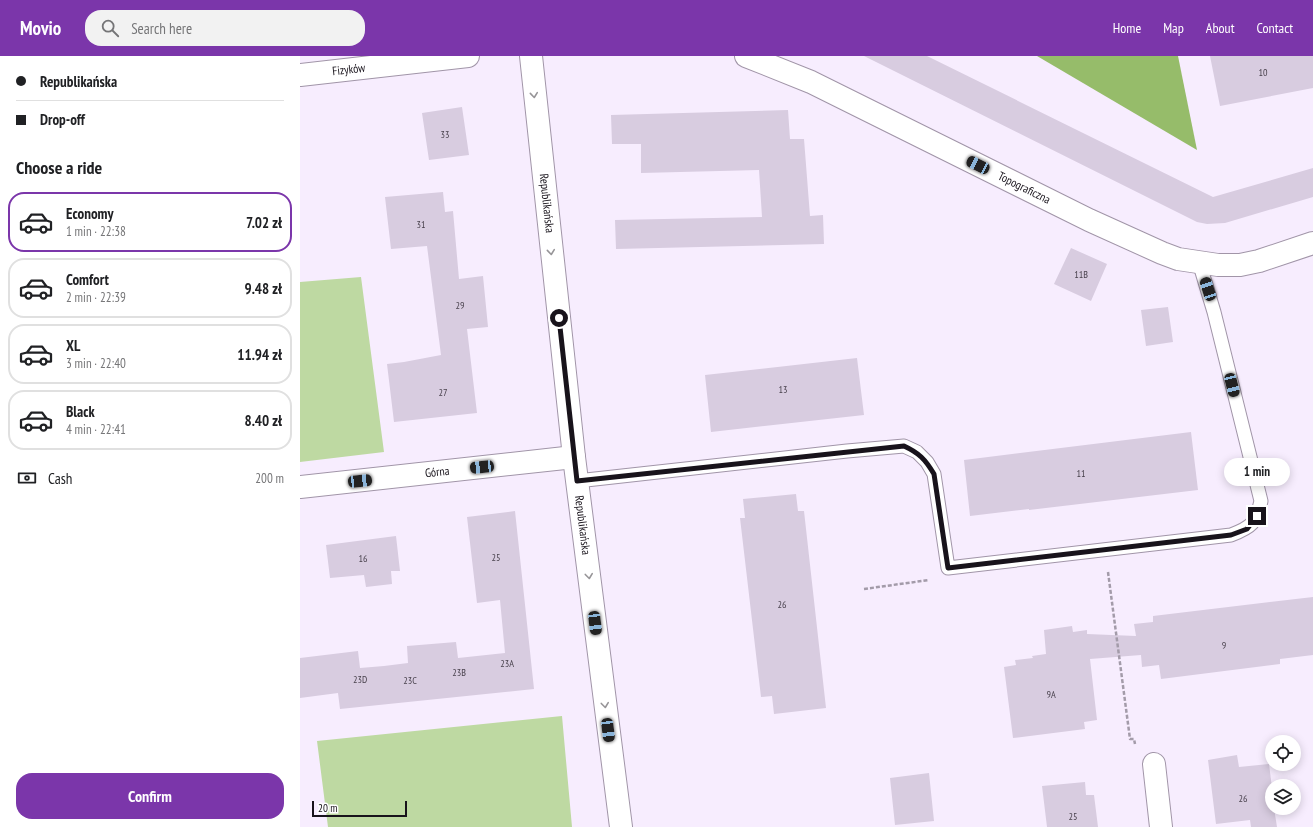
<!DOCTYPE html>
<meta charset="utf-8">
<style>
body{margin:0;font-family:"PT Sans Narrow",sans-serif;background:#f2f2f2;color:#202124;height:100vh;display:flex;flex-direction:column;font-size:15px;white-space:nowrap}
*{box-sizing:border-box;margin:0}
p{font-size:13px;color:#757577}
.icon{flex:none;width:22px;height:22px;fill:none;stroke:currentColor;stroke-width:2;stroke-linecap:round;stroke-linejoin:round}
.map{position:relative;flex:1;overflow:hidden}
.sheet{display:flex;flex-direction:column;background:#fff;width:300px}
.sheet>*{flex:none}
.banner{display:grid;align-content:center;height:88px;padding:0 16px;background:#fff}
.controls{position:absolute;left:965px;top:679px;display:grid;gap:8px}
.controls a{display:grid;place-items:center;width:36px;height:36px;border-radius:50%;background:#fff;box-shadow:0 2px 10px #0003;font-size:20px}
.scale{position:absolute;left:12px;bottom:10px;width:95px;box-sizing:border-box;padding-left:4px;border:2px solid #18131b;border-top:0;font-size:11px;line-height:14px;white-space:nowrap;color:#18131b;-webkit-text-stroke:3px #fff;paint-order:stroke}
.end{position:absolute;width:18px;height:18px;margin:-9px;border:5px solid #18131b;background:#fff;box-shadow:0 0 0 2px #fff}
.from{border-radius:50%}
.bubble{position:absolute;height:28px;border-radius:14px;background:#fff;box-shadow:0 2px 10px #0003;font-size:13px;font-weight:800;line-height:28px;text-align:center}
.car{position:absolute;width:12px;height:24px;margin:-12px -6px;border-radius:5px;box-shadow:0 0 3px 1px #0007;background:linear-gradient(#222 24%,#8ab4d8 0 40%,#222 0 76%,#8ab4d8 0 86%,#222 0)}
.banner b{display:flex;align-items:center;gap:14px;height:38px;font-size:15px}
.banner b+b{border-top:1px solid #e0e0e0}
.banner i{width:10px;height:10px;background:#202124}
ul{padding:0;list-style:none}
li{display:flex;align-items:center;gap:12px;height:60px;margin:0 8px 6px;padding:0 8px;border:2px solid #e0e0e0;border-radius:16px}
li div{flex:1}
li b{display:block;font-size:15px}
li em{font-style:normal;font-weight:800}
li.active{border-color:#7b36aa}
li>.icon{width:36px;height:36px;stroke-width:1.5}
h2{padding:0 16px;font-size:18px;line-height:48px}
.pay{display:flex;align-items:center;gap:10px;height:44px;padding:0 16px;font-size:15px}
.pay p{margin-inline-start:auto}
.cta{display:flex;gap:8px;margin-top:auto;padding:8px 16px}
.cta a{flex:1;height:46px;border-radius:16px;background:#7b36aa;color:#fff;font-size:16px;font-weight:800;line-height:46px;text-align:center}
header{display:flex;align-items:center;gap:24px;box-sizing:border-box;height:56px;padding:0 20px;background:#7b36aa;color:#fff}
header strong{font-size:19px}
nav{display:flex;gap:22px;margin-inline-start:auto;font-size:14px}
.search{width:280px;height:36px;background:#f2f2f2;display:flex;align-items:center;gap:10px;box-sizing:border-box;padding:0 14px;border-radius:16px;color:#757577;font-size:15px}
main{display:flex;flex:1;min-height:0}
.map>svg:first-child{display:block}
.green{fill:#bed9a2}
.forest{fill:#96bc6a}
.building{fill:#d8cce0}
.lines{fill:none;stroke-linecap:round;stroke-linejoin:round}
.service-casing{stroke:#a195a8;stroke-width:15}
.minor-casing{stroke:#a195a8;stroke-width:24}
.path{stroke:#a39ba9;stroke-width:2.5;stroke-dasharray:4 2;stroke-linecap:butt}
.service{stroke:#fff;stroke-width:13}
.minor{stroke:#fff;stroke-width:22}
.oneway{stroke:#979598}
.route{stroke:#18131b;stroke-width:5}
.labels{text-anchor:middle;stroke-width:3;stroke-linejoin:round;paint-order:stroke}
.number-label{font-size:10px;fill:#48414c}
.street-label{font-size:12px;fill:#18131b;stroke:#fff}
</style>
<header>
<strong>Movio</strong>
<div class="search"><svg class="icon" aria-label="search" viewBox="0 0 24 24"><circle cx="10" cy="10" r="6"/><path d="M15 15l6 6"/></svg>Search here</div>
<nav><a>Home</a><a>Map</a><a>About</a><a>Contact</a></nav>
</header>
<main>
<section class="sheet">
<div class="banner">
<b><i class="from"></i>Republikańska</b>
<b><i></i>Drop-off</b>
</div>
<h2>Choose a ride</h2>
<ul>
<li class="active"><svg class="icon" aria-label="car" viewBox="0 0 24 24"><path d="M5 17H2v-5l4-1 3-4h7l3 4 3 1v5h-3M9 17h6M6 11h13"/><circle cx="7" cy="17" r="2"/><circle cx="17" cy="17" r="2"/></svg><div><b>Economy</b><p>1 min · 22:38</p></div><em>7.02 zł</em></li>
<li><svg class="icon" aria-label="car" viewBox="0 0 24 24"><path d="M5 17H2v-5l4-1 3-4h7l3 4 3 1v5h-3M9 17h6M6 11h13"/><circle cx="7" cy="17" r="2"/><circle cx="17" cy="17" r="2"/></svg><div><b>Comfort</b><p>2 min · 22:39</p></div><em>9.48 zł</em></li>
<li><svg class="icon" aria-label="car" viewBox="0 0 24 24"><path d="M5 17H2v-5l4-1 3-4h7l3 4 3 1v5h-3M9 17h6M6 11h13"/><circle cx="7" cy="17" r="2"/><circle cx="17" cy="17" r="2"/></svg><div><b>XL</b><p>3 min · 22:40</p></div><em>11.94 zł</em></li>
<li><svg class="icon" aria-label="car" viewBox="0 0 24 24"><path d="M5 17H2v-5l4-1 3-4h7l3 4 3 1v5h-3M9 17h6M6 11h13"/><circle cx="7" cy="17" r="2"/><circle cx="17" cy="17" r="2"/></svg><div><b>Black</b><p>4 min · 22:41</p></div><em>8.40 zł</em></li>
</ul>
<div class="pay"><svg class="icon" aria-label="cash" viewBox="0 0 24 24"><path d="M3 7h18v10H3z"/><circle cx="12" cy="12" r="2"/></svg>Cash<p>200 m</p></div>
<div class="cta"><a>Confirm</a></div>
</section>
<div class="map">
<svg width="1013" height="771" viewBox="0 0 1013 771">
<rect width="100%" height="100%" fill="#f7edfe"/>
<path class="green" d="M 61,221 L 84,396 L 0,406 L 0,226 Z
M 262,660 L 272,771 L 28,771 L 17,685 Z"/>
<path class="forest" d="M 737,0 L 878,0 L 897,94 Z"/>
<path class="building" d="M 564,0 L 627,0 L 913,141 L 1013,112 L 1013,141 L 925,167 L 907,168 L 897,166 Z
M 910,0 L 1013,0 L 1013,32 L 920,50 Z
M 162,51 L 169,99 L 129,104 L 122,57 Z
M 488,54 L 490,83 L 504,83 L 510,160 L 523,159 L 524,188 L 316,193 L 315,164 L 462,161 L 459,114 L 341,117 L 341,88 L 312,88 L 311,59 Z
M 143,136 L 145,156 L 153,155 L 159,223 L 183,220 L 188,271 L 167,273 L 177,357 L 94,366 L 87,308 L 104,306 L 141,299 L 127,190 L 91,193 L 85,141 Z
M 771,192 L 807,208 L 791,245 L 754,228 Z
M 868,251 L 873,286 L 846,290 L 841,254 Z
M 557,302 L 564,359 L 411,376 L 405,319 Z
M 891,376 L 898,434 L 729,454 L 729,453 L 670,460 L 664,404 Z
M 496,438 L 498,455 L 504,455 L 526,652 L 474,658 L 472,640 L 461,641 L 440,462 L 445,462 L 443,443 Z
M 215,455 L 234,633 L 40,653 L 38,637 L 0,642 L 0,602 L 58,595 L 60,612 L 84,610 L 108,607 L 107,590 L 156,586 L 158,602 L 205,597 L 200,544 L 177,547 L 167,461 Z
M 96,480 L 100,515 L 91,515 L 92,528 L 66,531 L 64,519 L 30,522 L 26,489 Z
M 1013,541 L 1013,599 L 980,603 L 980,608 L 861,623 L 859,609 L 842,611 L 841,599 L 790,603 L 797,664 L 784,666 L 785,673 L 713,682 L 704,611 L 716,609 L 715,604 L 733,602 L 732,600 L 746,598 L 744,574 L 772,570 L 773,576 L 787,574 L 787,578 L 836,580 L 834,568 L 853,566 L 853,560 Z
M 937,699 L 939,711 L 969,708 L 972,732 L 972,752 L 974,752 L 977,771 L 951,771 L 950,764 L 916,768 L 908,704 Z
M 629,717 L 634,765 L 595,769 L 590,722 Z
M 785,726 L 786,739 L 794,739 L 798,771 L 747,771 L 742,730 Z"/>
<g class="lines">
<defs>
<path id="service" d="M 277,425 L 547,395 L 604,390 L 617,396 L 627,406 L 634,418 L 648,512 L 931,479 C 952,471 956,467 961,445 L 914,256 L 899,206"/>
<g id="minor">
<path id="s1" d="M 231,0 L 274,401 L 321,771"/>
<path id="s2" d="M 446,0 L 511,26 L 789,164 L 862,197 L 878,203 L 918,209 L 940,209 L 959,205 L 1013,187"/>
<path id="s3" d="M 0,19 L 168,0"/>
<path id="s4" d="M 0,431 L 274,401"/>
<path d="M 854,708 L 861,771"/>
</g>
</defs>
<use href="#service" class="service-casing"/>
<use href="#minor" class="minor-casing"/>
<path class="path" d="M 808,516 L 830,683 L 834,683 L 835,688
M 564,533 L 629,524"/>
<use href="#service" class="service"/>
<use href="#minor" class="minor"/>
</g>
<defs><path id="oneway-chevron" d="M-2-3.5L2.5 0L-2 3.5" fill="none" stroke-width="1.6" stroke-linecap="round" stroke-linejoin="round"/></defs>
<g class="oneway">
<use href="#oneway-chevron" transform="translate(234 39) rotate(84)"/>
<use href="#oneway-chevron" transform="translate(251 196) rotate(84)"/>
<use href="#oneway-chevron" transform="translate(289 520) rotate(83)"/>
<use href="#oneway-chevron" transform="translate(305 649) rotate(83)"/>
</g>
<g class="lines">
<path class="route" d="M 259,262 L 277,425 L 604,390 C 619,397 625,403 634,418 L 648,512 L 931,479 L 947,473 L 957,460"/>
</g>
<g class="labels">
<g class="number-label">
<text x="963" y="20">10</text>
<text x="145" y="82">33</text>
<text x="121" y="172">31</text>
<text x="781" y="222">11B</text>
<text x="160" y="253">29</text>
<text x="483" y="337">13</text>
<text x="143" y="340">27</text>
<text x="781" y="421">11</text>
<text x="196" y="505">25</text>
<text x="63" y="506">16</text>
<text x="482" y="552">26</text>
<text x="924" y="593">9</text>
<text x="207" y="611">23A</text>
<text x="159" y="620">23B</text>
<text x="60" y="627">23D</text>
<text x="110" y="628">23C</text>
<text x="751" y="642">9A</text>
<text x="943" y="746">26</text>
<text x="773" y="764">25</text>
</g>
<g class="street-label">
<text dy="4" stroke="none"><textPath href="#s3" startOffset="49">Fizyków</textPath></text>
<text dy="4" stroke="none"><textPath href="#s2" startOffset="308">Topograficzna</textPath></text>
<text dy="4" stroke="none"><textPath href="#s1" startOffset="148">Republikańska</textPath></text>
<text dy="4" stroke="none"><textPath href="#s4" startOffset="138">Górna</textPath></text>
<text dy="4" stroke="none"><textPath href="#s1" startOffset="472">Republikańska</textPath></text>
</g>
</g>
</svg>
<div class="controls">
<a><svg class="icon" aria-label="locate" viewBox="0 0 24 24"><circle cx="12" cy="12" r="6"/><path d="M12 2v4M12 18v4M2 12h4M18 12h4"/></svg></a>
<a><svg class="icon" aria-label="layers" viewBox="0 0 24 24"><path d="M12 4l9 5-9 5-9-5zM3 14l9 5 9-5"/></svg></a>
</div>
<div class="scale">20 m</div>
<i class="end from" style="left:259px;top:262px"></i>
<i class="end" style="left:957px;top:460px"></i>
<div class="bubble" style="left:924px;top:402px;width:66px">1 min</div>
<i class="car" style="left:678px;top:109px;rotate:296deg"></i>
<i class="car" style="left:908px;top:233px;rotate:342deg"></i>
<i class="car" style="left:932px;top:329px;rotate:166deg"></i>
<i class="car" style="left:182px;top:411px;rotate:264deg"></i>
<i class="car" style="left:60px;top:425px;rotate:84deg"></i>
<i class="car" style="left:295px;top:567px;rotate:173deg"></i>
<i class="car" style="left:308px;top:674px;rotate:173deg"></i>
</div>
</main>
